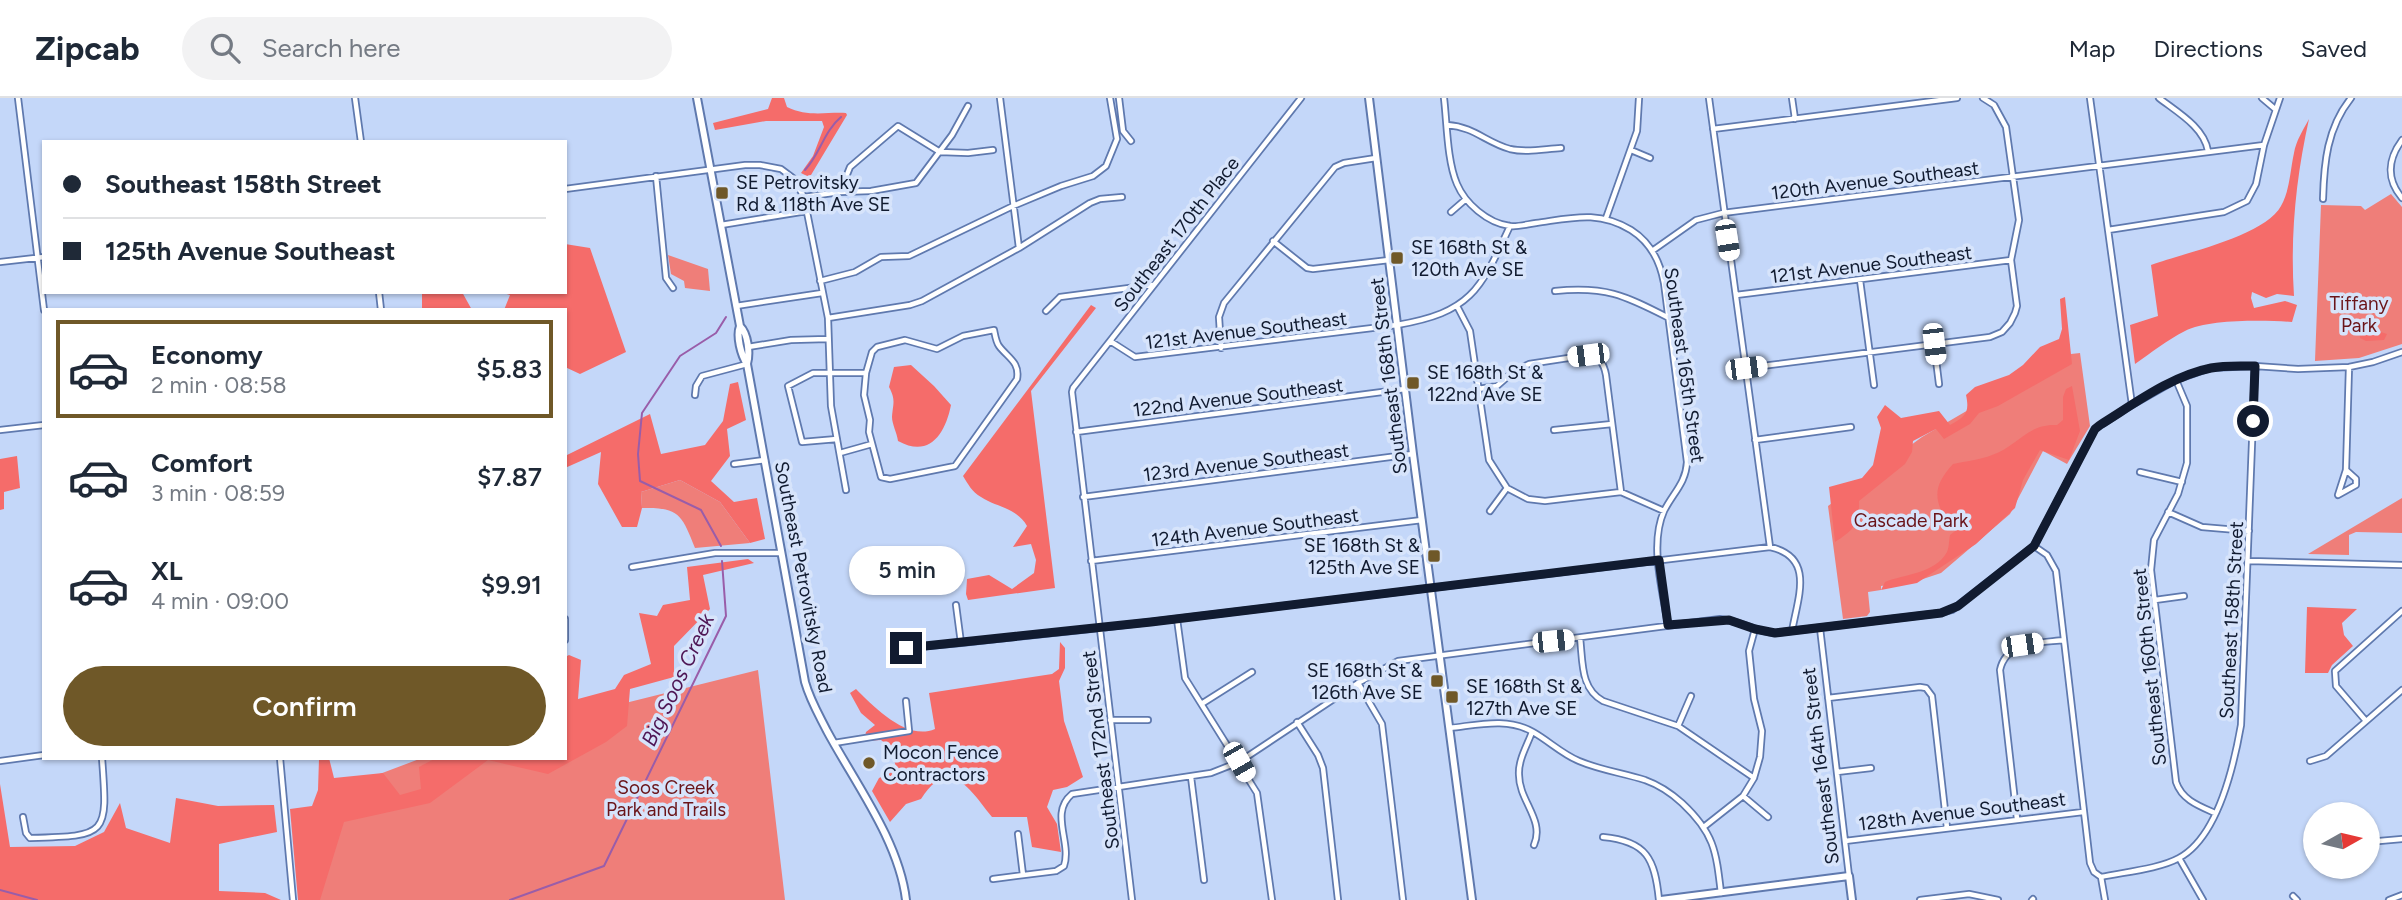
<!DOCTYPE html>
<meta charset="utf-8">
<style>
body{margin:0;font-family:Figtree,sans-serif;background:#f2f2f3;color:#1f2937;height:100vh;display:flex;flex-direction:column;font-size:26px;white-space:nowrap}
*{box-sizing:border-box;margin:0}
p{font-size:23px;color:#747a83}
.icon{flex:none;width:38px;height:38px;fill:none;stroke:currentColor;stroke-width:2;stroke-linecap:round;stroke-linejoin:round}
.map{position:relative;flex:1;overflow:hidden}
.panel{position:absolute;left:42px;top:210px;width:525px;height:452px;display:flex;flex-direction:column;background:#fff;border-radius:0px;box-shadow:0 2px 5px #0004}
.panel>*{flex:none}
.top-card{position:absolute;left:42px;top:42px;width:525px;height:154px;border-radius:0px;box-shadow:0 2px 5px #0004;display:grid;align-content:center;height:154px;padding:0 21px;background:#fff}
.needle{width:46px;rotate:82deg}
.buttons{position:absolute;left:2303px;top:704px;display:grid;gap:14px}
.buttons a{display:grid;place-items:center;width:77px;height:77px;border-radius:50%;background:#fff;box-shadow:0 2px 5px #0004;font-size:35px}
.end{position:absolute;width:32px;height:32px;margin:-16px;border:9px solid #111b30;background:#fff;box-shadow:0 0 0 4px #fff}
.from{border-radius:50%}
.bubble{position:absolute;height:49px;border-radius:24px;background:#fff;box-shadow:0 2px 5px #0004;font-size:23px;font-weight:600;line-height:49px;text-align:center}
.car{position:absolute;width:21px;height:42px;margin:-21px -10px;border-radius:9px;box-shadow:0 0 5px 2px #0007;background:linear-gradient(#fff 24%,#345 0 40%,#fff 0 76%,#345 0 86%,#fff 0)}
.top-card b{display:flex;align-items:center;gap:24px;height:66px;font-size:26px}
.top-card b+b{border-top:2px solid #e0e1e3}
.top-card i{width:18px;height:18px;background:#1f2937}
ul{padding:12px 0 0;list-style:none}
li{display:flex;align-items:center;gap:21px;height:98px;margin:0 14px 10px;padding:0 7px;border:4px solid transparent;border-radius:0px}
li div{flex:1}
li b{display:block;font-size:26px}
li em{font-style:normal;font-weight:600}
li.active{border-color:#6f5828}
li>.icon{width:63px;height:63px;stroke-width:1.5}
.button{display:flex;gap:14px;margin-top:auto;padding:14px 21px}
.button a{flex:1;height:80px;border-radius:42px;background:#6f5828;color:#fff;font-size:28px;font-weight:600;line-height:80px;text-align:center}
header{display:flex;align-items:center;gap:42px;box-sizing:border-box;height:98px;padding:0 35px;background:#fff;border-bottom:2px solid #e0e1e3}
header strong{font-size:33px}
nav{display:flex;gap:38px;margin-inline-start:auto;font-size:24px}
.search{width:490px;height:63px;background:#f2f2f3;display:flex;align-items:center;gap:18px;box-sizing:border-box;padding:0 24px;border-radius:38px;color:#747a83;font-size:26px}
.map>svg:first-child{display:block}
.green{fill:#ef7e79}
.forest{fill:#f56c6a}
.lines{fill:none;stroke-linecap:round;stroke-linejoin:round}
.stream{stroke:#995da9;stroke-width:2}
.street-casing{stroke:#5f79ae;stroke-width:8}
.secondary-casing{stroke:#5f79ae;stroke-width:10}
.street{stroke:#fff;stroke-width:4.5}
.secondary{stroke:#fff;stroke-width:6}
.route{stroke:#111b30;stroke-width:9}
.poi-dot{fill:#6f5828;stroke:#d7e4fb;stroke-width:2.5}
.labels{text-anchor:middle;stroke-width:7;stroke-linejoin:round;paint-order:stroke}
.street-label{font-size:19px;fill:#111b30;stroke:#d7e4fb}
.poi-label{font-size:19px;fill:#111b30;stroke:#d7e4fb;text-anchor:start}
.park-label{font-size:19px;fill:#6a1419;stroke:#d7e4fb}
.water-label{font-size:21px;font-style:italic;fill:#4e1554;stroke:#d7e4fb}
</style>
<header>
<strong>Zipcab</strong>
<div class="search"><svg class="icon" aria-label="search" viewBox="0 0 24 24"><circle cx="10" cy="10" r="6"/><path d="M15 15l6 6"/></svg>Search here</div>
<nav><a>Map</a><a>Directions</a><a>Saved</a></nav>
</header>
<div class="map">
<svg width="2402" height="802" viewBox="0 0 2402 802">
<rect width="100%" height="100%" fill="#c4d7f9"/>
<path class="green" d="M 2391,96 L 2402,109 L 2402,246 L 2359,260 L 2315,263 L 2321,107 L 2361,108 L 2365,112 Z
M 668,157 L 708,171 L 710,193 L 685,190 L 684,183 L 671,176 Z
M 2080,255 L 2090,328 L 2067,366 L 2043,353 L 2010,416 L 1941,475 L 1917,483 L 1881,488 L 1881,492 L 1868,494 L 1870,514 L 1867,518 L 1843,521 L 1828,408 L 1922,339 L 2062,257 Z
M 680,382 L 720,404 L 750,445 L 695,450 C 682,417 679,409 642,410 L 641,394 Z
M 2402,400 L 2402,435 L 2356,434 L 2349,437 L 2349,457 L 2308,456 Z
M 758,572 L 785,802 L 302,802 L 332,694 L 422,660 L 565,660 L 565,620 Z"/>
<path class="forest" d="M 772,0 L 784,0 L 787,9 C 807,19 825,14 846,15 L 847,17 L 811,77 L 807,78 L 801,75 L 813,58 L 824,29 L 822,23 L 766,23 L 715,32 L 713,25 L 768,11 Z
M 2309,21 C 2296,79 2290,139 2294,198 L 2277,196 L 2266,200 L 2252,194 L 2251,200 L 2254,210 L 2285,203 L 2297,207 L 2292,224 C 2265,222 2208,221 2185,233 C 2167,242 2151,255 2135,266 L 2130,227 L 2158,218 L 2151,167 C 2184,155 2265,138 2281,108 C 2290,92 2290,73 2294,55 C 2296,43 2303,32 2309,21 Z
M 565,146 L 590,150 L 626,254 L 580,276 L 565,269 L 565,212 L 504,212 L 510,197 L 500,194 L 565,194 Z
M 422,194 L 462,194 L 472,212 L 422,212 Z
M 2065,199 L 2072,266 L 1998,308 L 1979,315 L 1970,326 L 1944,341 L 1936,331 L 1913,343 L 1912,354 L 1905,366 L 1859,403 C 1860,425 1854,432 1835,444 L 1829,389 L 1862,380 L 1873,367 L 1881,330 L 1877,319 L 1885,307 L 1901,320 L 1939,313 L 1950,327 C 1965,319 1970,315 1966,297 L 1975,289 L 2009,277 L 2023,267 L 2040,249 L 2059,241 L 2062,231 L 2060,201 Z
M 1091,207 L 1096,210 L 1031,293 L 1055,490 L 968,502 L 966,496 L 967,481 L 989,477 L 1012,491 L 1034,475 L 1036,462 L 1031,446 L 1013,449 L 1027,428 C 1017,410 996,409 981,399 C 972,394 968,386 963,378 Z
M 2367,224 L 2371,225 L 2372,231 L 2387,236 L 2384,242 L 2366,243 L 2360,240 L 2359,232 L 2362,225 Z
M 911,267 L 934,288 L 951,307 C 945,337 929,360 898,343 C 897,335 892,326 892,319 C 893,305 896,302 889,289 L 894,269 Z
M 738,284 L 746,322 L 727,331 L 730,358 L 711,383 L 734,404 L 757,400 L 765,441 L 750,445 L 720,404 L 680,382 L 641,394 L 642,410 L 637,429 L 622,429 L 598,386 L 601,354 L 565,370 L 565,358 L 650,316 L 661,356 L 705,347 L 723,323 L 730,286 Z
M 2072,288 L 2080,333 L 2069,362 L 2040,352 L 2023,382 L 2015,410 L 1976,446 L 1917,485 L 1881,492 L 1885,484 C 1904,476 1935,476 1947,454 C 1949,450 1949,442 1950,437 L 1963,427 L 1948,427 C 1934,401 1932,389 1953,366 C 1966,363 1980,362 1992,357 C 2018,348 2028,325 2057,327 L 2063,322 L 2063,299 L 2066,291 Z
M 17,358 L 20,390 L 4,394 L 4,411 L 0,412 L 0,361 Z
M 748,461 L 754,465 L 703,477 L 710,511 L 674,548 L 674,579 L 630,591 L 627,628 L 606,644 L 548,676 L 488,662 L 430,705 L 344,724 L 320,802 L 298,802 L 290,711 L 312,708 L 318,692 L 319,661 L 329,660 L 334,680 L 383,675 L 400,697 L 421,691 L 419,669 L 436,660 L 565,660 L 565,559 L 569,557 L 581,562 L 578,601 L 615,591 L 624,577 L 651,566 L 639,515 L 657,518 L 663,507 L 690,502 L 687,469 Z
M 2307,509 L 2357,511 L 2342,525 L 2344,537 L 2353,548 L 2332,567 L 2328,575 L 2305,575 Z
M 1060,544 L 1065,550 L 1065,570 L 1059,583 L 1064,623 L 1083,679 L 1067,689 L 1053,692 L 1047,709 L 1057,726 L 1061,754 L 1032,749 L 1027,719 L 992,719 C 970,691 949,656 921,701 L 906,706 L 890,724 L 872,693 L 879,680 L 897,672 L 890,649 L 881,642 L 864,643 L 866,634 L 875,627 L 861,615 L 850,595 L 856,591 C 875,610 907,643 935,631 L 929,595 L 1052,576 L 1059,571 Z
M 0,686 L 10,749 L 75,748 L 104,734 L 120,705 L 126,730 L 170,745 L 176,700 L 218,708 L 274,707 L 277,734 L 219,746 L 219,793 L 265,795 L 281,802 L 0,802 Z"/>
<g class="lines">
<path class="stream" d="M 805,72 C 820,56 824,33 841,19
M 721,448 L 701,412 L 640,383 L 638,356 L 642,315 L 680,258 L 716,235 L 726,219
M 0,792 L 37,802
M 510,802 L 604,768 L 726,518 L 722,463"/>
<defs>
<path id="street" d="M 18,0 L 44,212
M 355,0 L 361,44
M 1000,0 L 1019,150
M 1119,0 L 1123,33 L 1131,43
M 1444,0 C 1447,25 1447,63 1457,86 C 1465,105 1487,125 1510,128 C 1518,129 1528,126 1536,125 C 1572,120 1598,112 1631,132 C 1650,144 1660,163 1664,185 L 1687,364 C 1686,385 1673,395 1664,413 C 1649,447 1663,493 1668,527
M 1709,0 L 1770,449
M 1792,0 L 1795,21
M 2090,0 L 2132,307
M 2159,0 C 2177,14 2204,29 2208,53
M 2262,0 L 2275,11
M 1447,27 C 1475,29 1485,44 1510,51 C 1526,55 1544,51 1561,50
M 1713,31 L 1957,0
M 2402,42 C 2388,61 2386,81 2402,100
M 1631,52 L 1650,60
M 656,78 L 666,180 L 673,190
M 565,91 L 745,67 L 760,67 L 781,71 L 793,80 L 804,99 L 828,220 L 831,308 L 846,392
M 840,94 L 850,69 L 898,28 L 940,54 L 968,55 L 993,52
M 804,99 L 840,94 L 871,93 L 916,85 L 952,37 L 968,8
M 2323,101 C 2324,65 2327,30 2351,0
M 1451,114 L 1466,101
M 1606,120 L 1637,33 L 1639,0
M 721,127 L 807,113
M 2108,132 L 2224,114 L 2247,103 L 2256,86 L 2264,47 L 2280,0
M 1273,143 L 1307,170 L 1313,171 L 1389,162
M 1652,153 L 1696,122 L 1723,115 L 2264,47
M 0,164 L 44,159
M 1860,182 L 1874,287
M 820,183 L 855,174 L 881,159 L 909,158 L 1013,108 L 1061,88 L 1093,78 L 1106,68 L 1117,41 L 1110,0
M 1555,193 C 1605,188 1624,197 1667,219
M 379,194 L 381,212
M 1736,197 L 2011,162
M 736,208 L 822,195
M 1457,208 L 1470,233 L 1489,362 L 1507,390 L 1528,401 L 1545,403 L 1621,394 L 1664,413
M 1046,213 L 1060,199 L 1152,187
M 828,220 L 910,207 L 922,203 L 1019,150 L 1090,105 L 1100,101 L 1122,99
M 1110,243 L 1135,259 L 1397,227 C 1471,214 1480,193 1510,128
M 1934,246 L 1939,286
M 748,249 L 791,242 L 828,241
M 1221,250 L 1219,219 L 1224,205 L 1335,69 L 1344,65 L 1376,60
M 1746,270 L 1990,239 L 2002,234 L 2010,225 L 2015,215 L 2017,208 L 2011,162 L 2019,122 L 2006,29 L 1994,7 L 1983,0
M 2176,282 L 2187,308 L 2187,365 L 2178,396 L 2154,442 L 2151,472 L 2176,684 C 2182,702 2199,708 2215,715
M 1478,291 L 1497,288 L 1513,274 L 1529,266 L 1588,257 C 1600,259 1604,266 1606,277 L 1621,394
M 695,297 L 696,288 L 702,278 L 747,266
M 0,332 L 44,327
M 1554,332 L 1612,326
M 1076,334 L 1405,291
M 837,341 L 802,344 L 788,288 L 813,275 L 866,275 L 872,254 L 877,249 L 905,242 L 937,251 L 963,238 L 994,232 C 995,237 996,244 999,248 C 1008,260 1020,264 1017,281 L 955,368 L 890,381 L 881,379 L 869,334 L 870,322 L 864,297 L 866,275
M 1755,342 L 1851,329
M 840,355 L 872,346
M 734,366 L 765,362
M 2346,372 L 2356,381 L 2356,387 L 2338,397 L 2346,372 L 2349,269
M 2140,374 L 2182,384
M 1083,399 L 1413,356
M 1490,413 L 1507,390
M 2168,414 L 2202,429 L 2249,433
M 2034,448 L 2047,457 L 2056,473 L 2090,765 L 2094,774 L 2101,779 L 2105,802
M 1091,463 L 1422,422
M 2249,463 L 2402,467
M 632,469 L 715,455 L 781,455
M 2155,502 L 2184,498
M 956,507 L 961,545
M 565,521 L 565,542
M 1177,521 L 1185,580 L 1257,695 L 1272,802
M 1820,530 L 1849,778
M 1580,540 C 1583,564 1580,590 1603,603 L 1678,628 L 1754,680
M 892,549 L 906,550 L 961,545 L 1100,530 L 1770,449 C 1815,459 1798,499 1792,533
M 1358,585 L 1382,626 L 1403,802
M 1828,600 L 1920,589 L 1926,590 L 1932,598 L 1947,730
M 1203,605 L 1252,574
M 1110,622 L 1148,622
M 2366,623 L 2336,588 L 2335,573 L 2402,513
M 1297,624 L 1318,657 L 1323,670 L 1338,802
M 1678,628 L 1691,598
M 1450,630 C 1478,627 1507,619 1533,634 C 1549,643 1562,656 1579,663 C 1600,672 1623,675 1645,682 C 1659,687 1671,695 1682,705 C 1714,735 1716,752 1721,795
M 1532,634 C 1527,648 1518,662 1519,677 C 1519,703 1545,722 1534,747
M 834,645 L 909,633 L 906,603
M 280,660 L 293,802
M 0,663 L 44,657
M 2310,663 L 2326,658 L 2402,592
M 1837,674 L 1871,670
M 1191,679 L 1204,782
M 1743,698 L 1768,719
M 23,719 L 26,735 L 30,740 C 108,738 108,738 102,660
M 2017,721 L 2000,572 C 2006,543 2040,545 2064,542
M 1705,728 L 1743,698 L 1754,680 L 1760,659 L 1762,633 L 1754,601 L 1749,553 L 1755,531
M 1018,736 L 1023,777
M 1603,739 C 1647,743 1655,761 1659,802
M 1845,743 L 2083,714
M 2368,744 L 2402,741
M 2179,760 L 2203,802
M 2101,779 C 2124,774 2159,771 2179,760 C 2218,739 2234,667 2241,627 L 2255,268
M 993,781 L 1056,773 L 1064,768 C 1072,744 1049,715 1072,696 L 1211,675 L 1239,664 L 1358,585 L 1398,563 L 1720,521 C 1739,522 1755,534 1775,535 L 1941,515 L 1952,512 L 2034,448 L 2095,331 L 2132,307 L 2176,282 L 2210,270 L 2255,268 L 2298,271 L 2349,269 L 2373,264 L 2402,254
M 2293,798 L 2297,802
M 1132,802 L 1072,294 L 1073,290 L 1301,0
M 1920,802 L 1969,796 L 1998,802
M 2032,802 L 2033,801
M 2389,802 L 2402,797"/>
<path id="secondary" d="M 697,0 L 740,228 C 748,236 750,255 747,266 L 805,584 C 810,602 819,617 827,633 C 855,685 899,743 906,802
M 1369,0 L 1413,356 L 1472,802
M 740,228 C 736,238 741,257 747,266
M 1661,802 L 1849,778 L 1852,802"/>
</defs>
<use href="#street" class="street-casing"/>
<use href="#secondary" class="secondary-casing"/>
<use href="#street" class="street"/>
<use href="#secondary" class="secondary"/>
</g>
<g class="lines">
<path class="route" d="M 906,550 L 1151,524 L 1659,462 L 1668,527 L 1729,522 L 1755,531 L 1775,535 L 1941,515 L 1958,508 L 2034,448 L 2095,331 L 2100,327 C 2134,306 2171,278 2211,270 C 2225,267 2240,268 2255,268 L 2253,323"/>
</g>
<g class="poi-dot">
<rect x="715" y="88" width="14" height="14" rx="3.5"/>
<rect x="1390" y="153" width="14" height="14" rx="3.5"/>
<rect x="1406" y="278" width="14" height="14" rx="3.5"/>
<rect x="1427" y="451" width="14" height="14" rx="3.5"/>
<rect x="1430" y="576" width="14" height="14" rx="3.5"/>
<rect x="1445" y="592" width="14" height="14" rx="3.5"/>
<circle cx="869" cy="665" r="7"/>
</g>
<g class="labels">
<g class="street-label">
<text transform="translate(1875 82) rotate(-7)" y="7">120th Avenue Southeast</text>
<text transform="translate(1176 136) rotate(-52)" y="7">Southeast 170th Place</text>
<text transform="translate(1871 166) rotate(-7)" y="7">121st Avenue Southeast</text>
<text transform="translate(1246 232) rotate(-7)" y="7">121st Avenue Southeast</text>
<text transform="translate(1685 267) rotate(82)" y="7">Southeast 165th Street</text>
<text transform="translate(1388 278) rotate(-97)" y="7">Southeast 168th Street</text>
<text transform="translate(1238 299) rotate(-7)" y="7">122nd Avenue Southeast</text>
<text transform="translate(1246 364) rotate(-7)" y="7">123rd Avenue Southeast</text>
<text transform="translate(1255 429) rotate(-7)" y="7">124th Avenue Southeast</text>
<text transform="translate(804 479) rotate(79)" y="7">Southeast Petrovitsky Road</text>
<text transform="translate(2231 522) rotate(-87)" y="7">Southeast 158th Street</text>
<text transform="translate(2149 569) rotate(-96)" y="7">Southeast 160th Street</text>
<text transform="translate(1100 652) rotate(-97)" y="7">Southeast 172nd Street</text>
<text transform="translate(1820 668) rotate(-97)" y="7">Southeast 164th Street</text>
<text transform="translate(1962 713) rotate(-7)" y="7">128th Avenue Southeast</text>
</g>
<g class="poi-label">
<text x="736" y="91">SE Petrovitsky<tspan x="736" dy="22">Rd &amp; 118th Ave SE</tspan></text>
<text x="1411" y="156">SE 168th St &amp;<tspan x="1411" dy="22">120th Ave SE</tspan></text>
<text x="1427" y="281">SE 168th St &amp;<tspan x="1427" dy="22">122nd Ave SE</tspan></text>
<text x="1420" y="454" text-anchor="end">SE 168th St &amp;<tspan x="1420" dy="22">125th Ave SE</tspan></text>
<text x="1423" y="579" text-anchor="end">SE 168th St &amp;<tspan x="1423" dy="22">126th Ave SE</tspan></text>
<text x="1466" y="595">SE 168th St &amp;<tspan x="1466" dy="22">127th Ave SE</tspan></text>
<text x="883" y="661">Mocon Fence<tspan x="883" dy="22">Contractors</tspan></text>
</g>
<g class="park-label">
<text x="2359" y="212">Tiffany<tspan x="2359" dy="22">Park</tspan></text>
<text x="1911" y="429">Cascade Park</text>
<text x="666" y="696">Soos Creek<tspan x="666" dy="22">Park and Trails</tspan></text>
</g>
<g class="water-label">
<text transform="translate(678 582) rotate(-65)" y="7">Big Soos Creek</text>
</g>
</g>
</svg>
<div class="buttons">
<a><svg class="needle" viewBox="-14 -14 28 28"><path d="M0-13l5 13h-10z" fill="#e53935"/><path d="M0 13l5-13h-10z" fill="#747a83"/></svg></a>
</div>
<i class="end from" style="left:2253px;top:323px"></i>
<i class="end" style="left:906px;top:550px"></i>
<div class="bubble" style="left:849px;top:448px;width:116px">5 min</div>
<i class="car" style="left:1727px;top:142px;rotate:171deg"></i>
<i class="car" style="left:1934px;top:246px;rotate:173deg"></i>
<i class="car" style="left:1588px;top:257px;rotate:263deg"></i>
<i class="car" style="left:1746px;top:270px;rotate:83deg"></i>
<i class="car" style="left:1553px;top:543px;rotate:84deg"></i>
<i class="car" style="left:2022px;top:547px;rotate:82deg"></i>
<i class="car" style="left:1239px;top:664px;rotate:150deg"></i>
<div class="top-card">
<b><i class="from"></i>Southeast 158th Street</b>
<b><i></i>125th Avenue Southeast</b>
</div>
<section class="panel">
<ul>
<li class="active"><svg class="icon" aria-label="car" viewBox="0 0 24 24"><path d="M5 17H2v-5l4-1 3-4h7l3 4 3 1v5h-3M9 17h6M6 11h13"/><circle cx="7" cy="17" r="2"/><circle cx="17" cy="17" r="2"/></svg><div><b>Economy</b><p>2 min · 08:58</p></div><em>$5.83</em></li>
<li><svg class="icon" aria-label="car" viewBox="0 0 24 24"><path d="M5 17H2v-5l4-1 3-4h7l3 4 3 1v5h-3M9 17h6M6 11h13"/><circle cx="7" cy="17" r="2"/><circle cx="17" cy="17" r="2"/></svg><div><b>Comfort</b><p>3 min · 08:59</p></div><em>$7.87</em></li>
<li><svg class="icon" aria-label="car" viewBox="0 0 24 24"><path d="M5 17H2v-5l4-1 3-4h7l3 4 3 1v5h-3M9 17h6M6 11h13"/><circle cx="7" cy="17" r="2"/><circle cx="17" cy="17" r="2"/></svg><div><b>XL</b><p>4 min · 09:00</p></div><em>$9.91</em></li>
</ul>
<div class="button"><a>Confirm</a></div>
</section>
</div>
